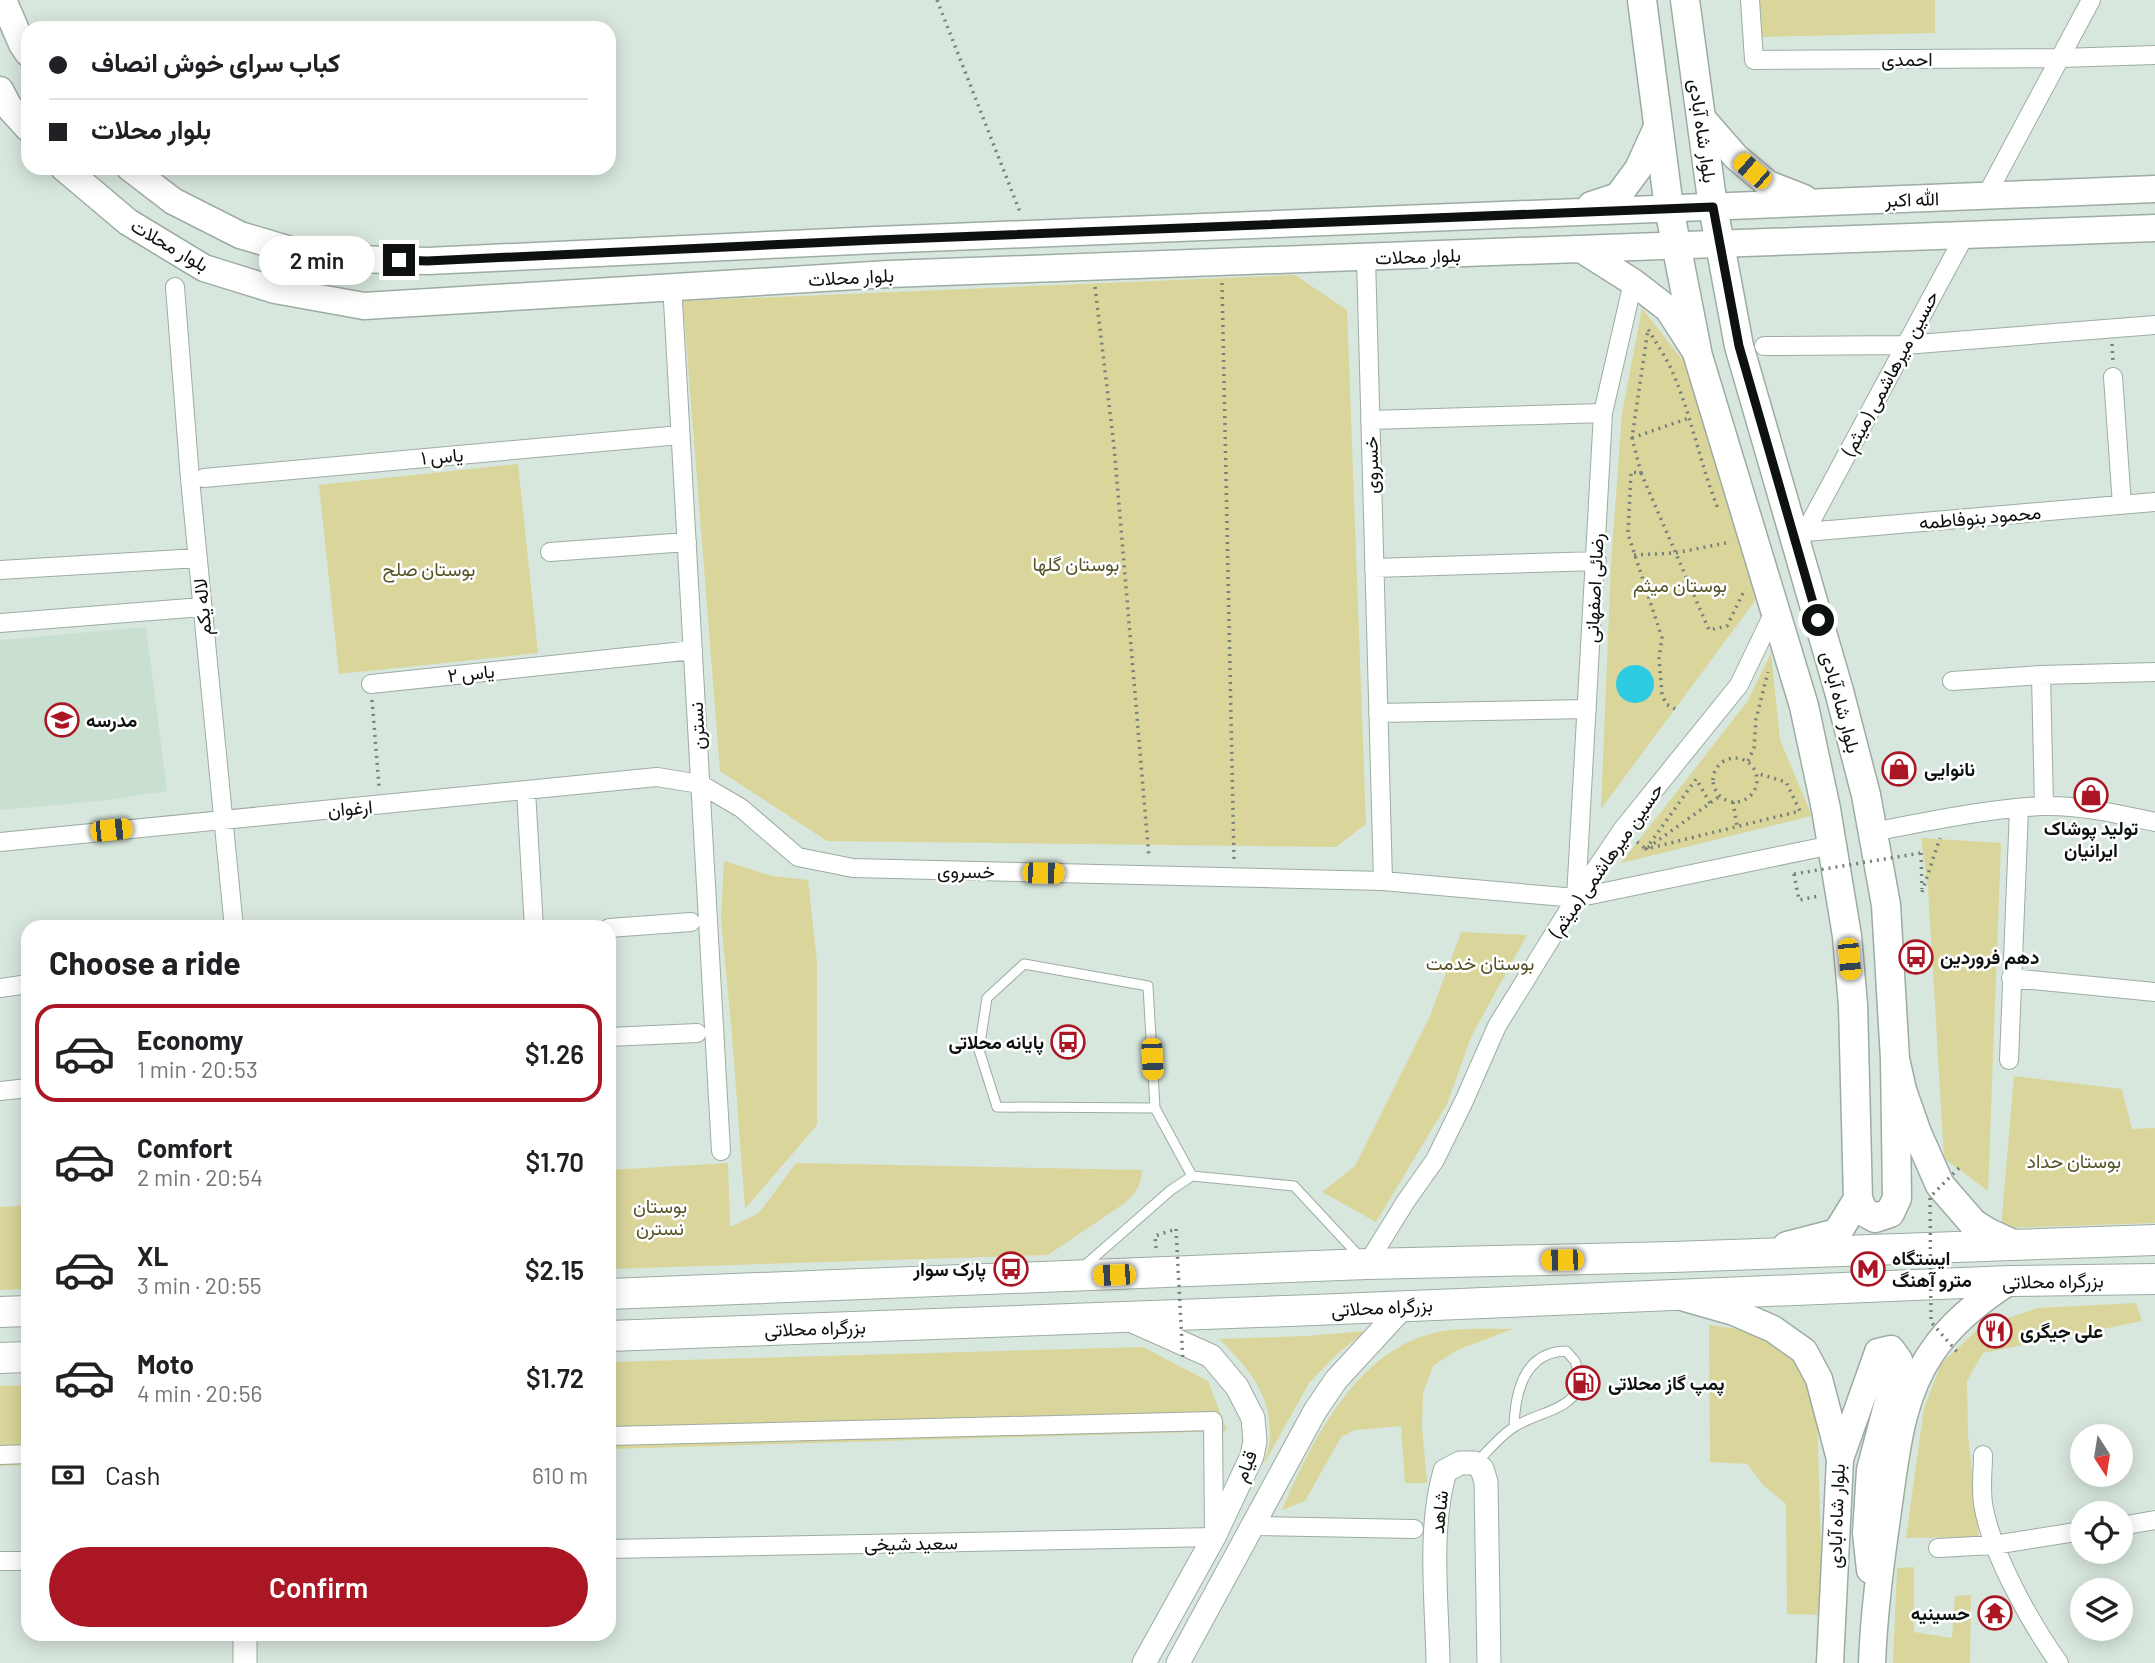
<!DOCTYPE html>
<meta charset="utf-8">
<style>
body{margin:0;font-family:Barlow,Vazirmatn,sans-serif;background:#f2f2f2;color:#202124;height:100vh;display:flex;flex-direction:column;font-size:26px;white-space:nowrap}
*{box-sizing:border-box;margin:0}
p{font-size:23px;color:#757577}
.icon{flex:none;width:38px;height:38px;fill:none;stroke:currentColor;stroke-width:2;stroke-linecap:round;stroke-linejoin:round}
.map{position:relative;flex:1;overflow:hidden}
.details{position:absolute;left:21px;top:920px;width:595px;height:721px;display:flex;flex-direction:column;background:#fff;border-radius:21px;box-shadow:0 4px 18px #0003}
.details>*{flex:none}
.banner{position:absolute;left:21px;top:21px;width:595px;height:154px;border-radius:21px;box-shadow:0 4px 18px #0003;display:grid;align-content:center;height:154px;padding:0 28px;background:#fff}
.needle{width:46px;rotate:168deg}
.fabs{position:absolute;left:2070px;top:1424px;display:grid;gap:14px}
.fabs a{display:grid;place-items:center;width:63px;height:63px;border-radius:50%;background:#fff;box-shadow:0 4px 18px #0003;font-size:35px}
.end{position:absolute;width:32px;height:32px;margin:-16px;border:9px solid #0d120f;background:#fff;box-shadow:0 0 0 4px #fff}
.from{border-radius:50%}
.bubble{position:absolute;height:49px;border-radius:24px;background:#fff;box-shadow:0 4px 18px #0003;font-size:23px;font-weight:600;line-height:49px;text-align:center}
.car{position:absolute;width:21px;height:42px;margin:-21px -10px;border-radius:9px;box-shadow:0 0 5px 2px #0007;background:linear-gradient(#f5c518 24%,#345 0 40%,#f5c518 0 76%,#345 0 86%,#f5c518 0)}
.banner b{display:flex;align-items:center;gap:24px;height:66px;font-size:26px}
.banner b+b{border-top:2px solid #e0e0e0}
.banner i{width:18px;height:18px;background:#202124}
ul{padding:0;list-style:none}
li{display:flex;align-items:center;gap:21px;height:98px;margin:0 14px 10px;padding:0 14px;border:4px solid transparent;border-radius:21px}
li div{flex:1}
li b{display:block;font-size:26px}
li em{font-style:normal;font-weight:600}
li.on{border-color:#ab1624}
li>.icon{width:63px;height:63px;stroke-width:1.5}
h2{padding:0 28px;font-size:32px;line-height:84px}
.pay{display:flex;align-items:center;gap:18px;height:77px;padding:0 28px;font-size:26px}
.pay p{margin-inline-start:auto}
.button{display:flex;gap:14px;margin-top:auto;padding:14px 28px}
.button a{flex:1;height:80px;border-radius:42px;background:#ab1624;color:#fff;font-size:28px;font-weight:600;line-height:80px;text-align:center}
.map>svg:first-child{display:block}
.built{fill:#c9dfd0}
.green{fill:#dad59a}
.water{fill:#2ccbe1}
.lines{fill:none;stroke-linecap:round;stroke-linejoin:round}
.service-casing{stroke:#9daca2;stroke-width:11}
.minor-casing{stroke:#9daca2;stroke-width:20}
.tertiary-casing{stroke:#9daca2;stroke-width:25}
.secondary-casing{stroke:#9daca2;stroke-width:29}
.primary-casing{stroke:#9daca2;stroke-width:31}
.trunk-casing{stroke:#9daca2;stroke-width:32}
.path{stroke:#77817b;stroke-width:3.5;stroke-dasharray:2 5;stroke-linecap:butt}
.service{stroke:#fff;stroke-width:9}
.minor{stroke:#fff;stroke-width:18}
.tertiary{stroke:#fff;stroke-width:23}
.secondary{stroke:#fff;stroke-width:26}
.primary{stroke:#fff;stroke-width:28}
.trunk{stroke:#fff;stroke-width:30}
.path-bridge{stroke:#77817b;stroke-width:3.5;stroke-dasharray:2 5;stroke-linecap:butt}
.route{stroke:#0d120f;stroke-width:9}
.labels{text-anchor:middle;stroke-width:5;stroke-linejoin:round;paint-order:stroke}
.street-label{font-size:19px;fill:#0d120f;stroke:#fff}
.park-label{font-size:19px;fill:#575328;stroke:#fff}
.poi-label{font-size:19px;font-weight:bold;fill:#0d120f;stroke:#fff;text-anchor:start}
</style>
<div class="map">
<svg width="2155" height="1663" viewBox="0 0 2155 1663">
<rect width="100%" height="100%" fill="#d8e7dd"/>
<path class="built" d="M 146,627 L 167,791 L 101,801 L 0,810 L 0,640 Z"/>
<path class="green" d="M 1760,0 L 1935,0 L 1935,33 L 1760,37 Z
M 1295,275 L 1347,310 L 1366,824 L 1336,847 L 827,841 L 720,771 L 683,301 Z
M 1642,308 L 1688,367 L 1757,598 L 1601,809 L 1611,564 L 1622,413 Z
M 518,464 L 538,653 L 339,674 L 319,485 Z
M 1771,653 L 1780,740 L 1812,816 L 1621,863 L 1747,702 Z
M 1921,838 L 2001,843 L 1988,1191 L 1944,1158 L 1928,888 Z
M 724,861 L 772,876 L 808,880 L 817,962 L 817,1125 L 745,1209 L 732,1035 L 721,919 Z
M 1461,932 L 1527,935 L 1471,1037 L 1447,1104 L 1376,1222 L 1322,1192 L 1355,1166 L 1430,1016 Z
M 2014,1076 L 2122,1089 L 2132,1129 L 2155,1128 L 2155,1223 L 2001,1228 Z
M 728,1163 L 730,1227 L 759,1213 L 796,1163 L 1142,1170 C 1141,1185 1137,1192 1125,1203 L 1048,1255 L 609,1269 L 609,1170 Z
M 28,1205 L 28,1289 L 0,1290 L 0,1207 Z
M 2136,1303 L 2142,1321 L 1983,1353 L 1967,1381 L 1968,1435 L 1979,1537 L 1906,1538 L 1924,1408 L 1941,1364 L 1979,1328 L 2038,1308 Z
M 1709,1325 L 1739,1329 L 1784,1349 L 1810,1378 L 1817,1417 L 1823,1615 L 1787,1614 L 1786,1504 L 1764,1486 L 1747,1464 L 1710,1462 Z
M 1513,1329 L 1457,1350 L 1433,1366 L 1423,1393 L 1422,1427 L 1427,1483 L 1405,1483 L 1401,1426 L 1355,1430 L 1341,1437 L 1305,1501 L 1282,1510 C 1313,1439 1358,1346 1443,1331 C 1465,1328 1490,1329 1513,1329 Z
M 1366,1331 L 1337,1354 L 1309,1383 L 1263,1466 C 1266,1455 1271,1444 1270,1433 C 1270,1393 1247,1366 1219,1339 L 1307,1336 Z
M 1143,1347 L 1208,1381 L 1227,1431 L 609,1449 L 609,1362 Z
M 28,1385 L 28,1465 L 0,1466 L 0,1386 Z
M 1914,1567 L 1914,1632 L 1952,1638 L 1955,1596 L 1971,1595 L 1970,1663 L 1893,1663 L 1897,1568 Z"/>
<path class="water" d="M1616 684a19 19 0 1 1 38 0a19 19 0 1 1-38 0Z"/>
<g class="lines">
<defs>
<path id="service" d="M 1155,1108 L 997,1107 L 979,1050 L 987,998 L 1024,964 L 1148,986 L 1155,1108 L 1192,1176
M 1083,1267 L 1171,1190 L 1192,1176 L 1294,1186 L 1361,1258
M 1477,1462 C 1488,1451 1500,1436 1514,1427 C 1539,1411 1567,1413 1582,1384 L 1575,1361 L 1566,1351 C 1524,1352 1515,1392 1514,1427"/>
<path id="minor" d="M 1750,0 L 1754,60 L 2060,58 L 2155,55
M 1986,196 L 2091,0
M 1366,258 L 1383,881
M 175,287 L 190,479 L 234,928
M 673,301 L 721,1151
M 1764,346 L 1905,345 L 2155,325
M 2113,377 L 2122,505
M 1370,420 L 1603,413
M 204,478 L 680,435
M 1806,532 L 2155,502
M 1796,549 L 1965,235
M 550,552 L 687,542
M 1374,568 L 1597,561
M 0,570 L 198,558
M 0,623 L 202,607
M 2041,675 L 2044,806
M 1952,681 L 2041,675 L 2155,672
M 371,684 L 693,650
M 1378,713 L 1587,709
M 526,791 L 534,928
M 1873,832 C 1929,821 1986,809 2043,806 C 2081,805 2118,814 2155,822
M 0,842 L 657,777 L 700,784 L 741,808 L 798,857 L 853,868 L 1383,881 L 1576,898 L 1832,845
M 1576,898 L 1603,413 L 1633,282
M 609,928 L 691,922
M 2011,978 L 2155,992
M 0,988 L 28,984
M 609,1037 L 697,1033
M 2009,1060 L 2019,809
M 0,1091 L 28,1088
M 1367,1264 L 1406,1201 L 1435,1160 L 1464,1101 L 1497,1026 L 1576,898 L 1622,830 L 1739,685 L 1775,610
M 609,1436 L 1213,1421 L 1214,1537 L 609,1549
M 0,1455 L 28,1454
M 1983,1455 C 1983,1472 1980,1492 1984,1509 C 1993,1556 2031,1624 2059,1663
M 1252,1526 L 1414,1529
M 2121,1526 L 2155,1520
M 1938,1548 L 1994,1545 L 2082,1531
M 0,1561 L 28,1561"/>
<path id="tertiary" d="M 1128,1319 L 1211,1356 L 1237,1387 L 1253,1418 L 1255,1441 L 1252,1456 L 1214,1537 L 1144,1663
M 245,1634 L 245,1663
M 1178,1663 L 1315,1411 L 1336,1380 L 1405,1305
M 1438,1663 C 1437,1601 1428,1530 1445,1471 L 1460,1463 L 1475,1463 L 1482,1469 L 1486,1482 L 1489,1663"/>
<path id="secondary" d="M 3,0 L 22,44 L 28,53
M 0,90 L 9,107 L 28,128
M 1702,118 L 1736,157 L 1768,184 L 1804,198
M 64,168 L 128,222 L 204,268 L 275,290 L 364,306 L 889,274 L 2155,228
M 130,168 L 173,201 L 240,235 L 317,258 L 427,261 L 876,240 L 2155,189
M 1591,205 L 1618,196 L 1638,169 L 1658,125
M 1581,249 L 1633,282 L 1668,309 L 1697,354
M 1685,1298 L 1734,1312 L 1773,1329 L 1804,1351 L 1819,1379 L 1840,1459 L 1830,1663
M 1840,1459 L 1878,1352 L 1891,1349 L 1899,1360 L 1870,1470 L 1866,1533 L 1870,1570
M 1872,1663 C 1874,1611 1881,1561 1888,1510 C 1896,1456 1900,1398 1932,1352 C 1952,1322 1980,1300 2010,1281"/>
<path id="primary" d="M 1642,0 L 1669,208 L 1698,356 L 1804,706 L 1826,809 L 1847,936 L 1853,1005 L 1858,1199 L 1864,1212 L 1875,1218 L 1890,1213 L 1897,1198 L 1895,1059
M 1685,0 L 1713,207 L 1739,346 L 1839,691 L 1866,795 L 1886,905 L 1895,1059 L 1902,1090 L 1917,1133 L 1940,1185 L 1973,1223 L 1987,1232 L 2015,1245
M 1787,1246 L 1837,1233 L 1858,1199"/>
<path id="trunk" d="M 609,1294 L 1367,1264 L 1673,1257 L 2155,1240
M 0,1312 L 28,1311
M 609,1336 L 1314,1310 L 2010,1281 L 2155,1279
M 0,1358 L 28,1357"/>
</defs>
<use href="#service" class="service-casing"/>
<use href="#minor" class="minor-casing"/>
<use href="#tertiary" class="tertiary-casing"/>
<use href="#secondary" class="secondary-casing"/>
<use href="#primary" class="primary-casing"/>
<use href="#trunk" class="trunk-casing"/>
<path class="path" d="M 937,0 L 1020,212
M 1222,283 L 1234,860
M 1095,287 L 1114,446 L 1149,858
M 2112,344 L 2113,361
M 1632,438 L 1689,418
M 1641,473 L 1632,438 L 1648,329 C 1656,343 1666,357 1672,371 C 1692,416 1700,465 1719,511
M 1634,555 L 1675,553 L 1731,542
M 372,700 L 379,786
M 1675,709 L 1666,704 L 1662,694 L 1659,659 L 1662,638 L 1628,534 L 1631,472 L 1641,473 L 1709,630 L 1727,626 L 1744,591
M1713 780a22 22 0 1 1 44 0a22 22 0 1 1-44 0Z
M 1748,761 L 1754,748 L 1756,719 L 1768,672
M 1733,802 L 1737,826
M 1710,803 L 1696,779 L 1646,849 L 1800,811 L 1786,782 L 1756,773
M 1637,842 L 1646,849 L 1720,796
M 1921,853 L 1922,889
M 1794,874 L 1799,900 L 1819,896
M 1922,892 L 1940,838
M 1156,1248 L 1155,1236 L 1176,1229"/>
<use href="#service" class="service"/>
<use href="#minor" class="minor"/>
<use href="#tertiary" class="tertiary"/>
<use href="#secondary" class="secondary"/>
<use href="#primary" class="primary"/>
<use href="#trunk" class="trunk"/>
<path class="path-bridge" d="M 1794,874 L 1921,853
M 1959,1168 L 1930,1197 L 1931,1322 L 1959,1354
M 1176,1229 L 1183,1362"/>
</g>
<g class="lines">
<path class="route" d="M 399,260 L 427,261 L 876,240 L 1713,207 L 1739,346 L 1818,620"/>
</g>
<defs>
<symbol id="school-ring" viewBox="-11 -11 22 22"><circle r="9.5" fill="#fff" stroke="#ab1624" stroke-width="1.5"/><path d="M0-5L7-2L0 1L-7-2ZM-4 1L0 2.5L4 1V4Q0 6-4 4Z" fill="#ab1624"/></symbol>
<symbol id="shop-ring" viewBox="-11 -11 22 22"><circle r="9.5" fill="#fff" stroke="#ab1624" stroke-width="1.5"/><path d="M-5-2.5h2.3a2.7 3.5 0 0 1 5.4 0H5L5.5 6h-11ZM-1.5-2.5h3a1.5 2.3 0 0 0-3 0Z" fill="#ab1624"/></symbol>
<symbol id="bus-ring" viewBox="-11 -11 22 22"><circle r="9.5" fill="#fff" stroke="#ab1624" stroke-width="1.5"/><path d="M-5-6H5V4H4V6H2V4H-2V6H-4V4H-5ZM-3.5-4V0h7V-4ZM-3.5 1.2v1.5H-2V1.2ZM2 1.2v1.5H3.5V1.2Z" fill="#ab1624"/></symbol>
<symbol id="metro-ring" viewBox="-11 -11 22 22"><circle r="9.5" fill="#fff" stroke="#ab1624" stroke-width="1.5"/><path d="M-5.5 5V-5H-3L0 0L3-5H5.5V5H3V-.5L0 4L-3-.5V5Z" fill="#ab1624"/></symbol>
<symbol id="restaurant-ring" viewBox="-11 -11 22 22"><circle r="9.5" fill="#fff" stroke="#ab1624" stroke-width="1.5"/><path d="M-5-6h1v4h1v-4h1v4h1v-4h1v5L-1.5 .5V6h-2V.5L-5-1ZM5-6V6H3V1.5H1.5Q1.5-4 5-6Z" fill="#ab1624"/></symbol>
<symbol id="fuel-ring" viewBox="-11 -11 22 22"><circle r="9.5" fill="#fff" stroke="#ab1624" stroke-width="1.5"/><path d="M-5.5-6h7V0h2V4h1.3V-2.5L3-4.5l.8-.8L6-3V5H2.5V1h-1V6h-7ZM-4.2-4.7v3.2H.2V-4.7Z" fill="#ab1624"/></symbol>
<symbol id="temple-ring" viewBox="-11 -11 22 22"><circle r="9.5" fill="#fff" stroke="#ab1624" stroke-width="1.5"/><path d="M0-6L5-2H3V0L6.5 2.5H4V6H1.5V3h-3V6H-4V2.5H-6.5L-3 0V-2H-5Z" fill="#ab1624"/></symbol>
</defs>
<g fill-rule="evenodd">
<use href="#school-ring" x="43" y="701" width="38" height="38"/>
<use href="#shop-ring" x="1880" y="750" width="38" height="38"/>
<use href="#shop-ring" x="2072" y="776" width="38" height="38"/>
<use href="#bus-ring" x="1897" y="938" width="38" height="38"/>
<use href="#bus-ring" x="1049" y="1023" width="38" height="38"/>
<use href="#bus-ring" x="992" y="1250" width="38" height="38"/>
<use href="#metro-ring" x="1849" y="1250" width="38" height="38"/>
<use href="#restaurant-ring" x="1976" y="1312" width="38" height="38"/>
<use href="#fuel-ring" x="1564" y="1364" width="38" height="38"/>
<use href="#temple-ring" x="1976" y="1594" width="38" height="38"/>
</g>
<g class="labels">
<g class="street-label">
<text x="1907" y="66">احمدی</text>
<text transform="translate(1703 131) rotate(82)" y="7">بلوار شاه آبادی</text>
<text transform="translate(1912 199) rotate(-2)" y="7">الله اکبر</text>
<text transform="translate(170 245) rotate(30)" y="7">بلوار محلات</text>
<text transform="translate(1418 256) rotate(-2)" y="7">بلوار محلات</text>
<text transform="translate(851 277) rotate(-3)" y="7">بلوار محلات</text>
<text transform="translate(1890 373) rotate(-62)" y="7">حسین میرهاشمی (میثم)</text>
<text transform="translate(442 456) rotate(-5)" y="7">یاس ۱</text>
<text transform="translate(1371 465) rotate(-91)" y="7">خسروی</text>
<text transform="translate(1980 517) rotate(-5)" y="7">محمود بنوفاطمه</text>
<text transform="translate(1594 588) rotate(-87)" y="7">رضائی اصفهانی</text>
<text transform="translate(202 607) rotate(-95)" y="7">لاله یکم</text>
<text transform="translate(471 673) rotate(-6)" y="7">یاس ۲</text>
<text transform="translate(1841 702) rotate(75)" y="7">بلوار شاه آبادی</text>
<text transform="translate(697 726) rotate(-93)" y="7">نسترن</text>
<text transform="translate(350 808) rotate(-5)" y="7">ارغوان</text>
<text transform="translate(1606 860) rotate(-55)" y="7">حسین میرهاشمی (میثم)</text>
<text transform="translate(966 871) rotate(1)" y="7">خسروی</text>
<text transform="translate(2053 1281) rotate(-1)" y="7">بزرگراه محلاتی</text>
<text transform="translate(1382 1307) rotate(-3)" y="7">بزرگراه محلاتی</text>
<text transform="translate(815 1328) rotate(-2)" y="7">بزرگراه محلاتی</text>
<text transform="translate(1245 1466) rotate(-69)" y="7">قیام</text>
<text transform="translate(1439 1512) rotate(-84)" y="7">شاهد</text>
<text transform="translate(1836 1516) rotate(-88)" y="7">بلوار شاه آبادی</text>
<text transform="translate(911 1543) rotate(-1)" y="7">سعید شیخی</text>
</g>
<g class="park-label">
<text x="1076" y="571">بوستان گلها</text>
<text x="429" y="576">بوستان صلح</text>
<text x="1680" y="592">بوستان میثم</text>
<text x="1480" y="970">بوستان خدمت</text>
<text x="2074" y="1168">بوستان حداد</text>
<text x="660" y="1213">بوستان<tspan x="660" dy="22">نسترن</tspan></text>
</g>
<g class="poi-label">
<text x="86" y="727">مدرسه</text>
<text x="1924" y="776">نانوایی</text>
<text x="2091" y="835" text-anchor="middle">تولید پوشاک<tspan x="2091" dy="22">ایرانیان</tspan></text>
<text x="1940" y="964">دهم فروردین</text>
<text x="1044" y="1049" text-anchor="end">پایانه محلاتی</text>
<text x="1892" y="1265">ایستگاه<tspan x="1892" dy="22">مترو آهنگ</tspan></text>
<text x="986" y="1276" text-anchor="end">پارک سوار</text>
<text x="2020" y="1338">علی جیگری</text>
<text x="1608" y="1390">پمپ گاز محلاتی</text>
<text x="1970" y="1620" text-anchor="end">حسینیه</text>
</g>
</g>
</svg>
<div class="fabs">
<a><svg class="needle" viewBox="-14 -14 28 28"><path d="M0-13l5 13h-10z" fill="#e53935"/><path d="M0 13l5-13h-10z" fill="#757577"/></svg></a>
<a><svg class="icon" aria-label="locate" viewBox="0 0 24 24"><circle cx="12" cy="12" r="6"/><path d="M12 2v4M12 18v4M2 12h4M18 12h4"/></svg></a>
<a><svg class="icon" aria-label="layers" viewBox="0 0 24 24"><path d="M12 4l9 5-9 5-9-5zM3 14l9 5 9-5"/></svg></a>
</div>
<i class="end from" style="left:1818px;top:620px"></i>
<i class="end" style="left:399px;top:260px"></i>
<div class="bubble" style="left:259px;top:236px;width:116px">2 min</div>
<i class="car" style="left:1752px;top:171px;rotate:311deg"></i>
<i class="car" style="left:111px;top:830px;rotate:84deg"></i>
<i class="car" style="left:1043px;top:873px;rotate:91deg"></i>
<i class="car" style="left:1849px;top:959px;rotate:175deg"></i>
<i class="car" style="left:1152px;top:1059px;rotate:177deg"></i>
<i class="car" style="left:1562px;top:1260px;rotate:269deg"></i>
<i class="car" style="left:1114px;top:1275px;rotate:268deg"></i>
<div class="banner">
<b><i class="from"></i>کباب سرای خوش انصاف</b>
<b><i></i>بلوار محلات</b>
</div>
<section class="details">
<h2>Choose a ride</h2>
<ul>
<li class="on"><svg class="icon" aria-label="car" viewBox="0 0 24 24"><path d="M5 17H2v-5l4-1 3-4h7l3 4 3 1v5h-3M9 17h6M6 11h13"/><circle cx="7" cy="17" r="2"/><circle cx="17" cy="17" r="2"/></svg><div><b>Economy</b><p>1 min · 20:53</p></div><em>$1.26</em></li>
<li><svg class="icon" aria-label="car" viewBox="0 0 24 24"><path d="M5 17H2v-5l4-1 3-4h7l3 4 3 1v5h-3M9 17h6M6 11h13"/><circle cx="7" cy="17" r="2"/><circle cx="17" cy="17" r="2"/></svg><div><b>Comfort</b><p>2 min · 20:54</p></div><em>$1.70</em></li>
<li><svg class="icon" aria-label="car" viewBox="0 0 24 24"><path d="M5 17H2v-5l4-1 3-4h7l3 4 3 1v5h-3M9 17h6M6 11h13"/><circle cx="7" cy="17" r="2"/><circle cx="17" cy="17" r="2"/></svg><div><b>XL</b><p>3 min · 20:55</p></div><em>$2.15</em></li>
<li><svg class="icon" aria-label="car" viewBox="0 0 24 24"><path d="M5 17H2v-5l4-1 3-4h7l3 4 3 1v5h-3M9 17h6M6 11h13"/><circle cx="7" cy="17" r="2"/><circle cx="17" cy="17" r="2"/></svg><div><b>Moto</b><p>4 min · 20:56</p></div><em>$1.72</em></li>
</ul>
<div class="pay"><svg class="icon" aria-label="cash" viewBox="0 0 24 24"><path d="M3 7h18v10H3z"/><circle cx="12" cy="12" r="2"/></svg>Cash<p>610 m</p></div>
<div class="button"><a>Confirm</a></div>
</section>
</div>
